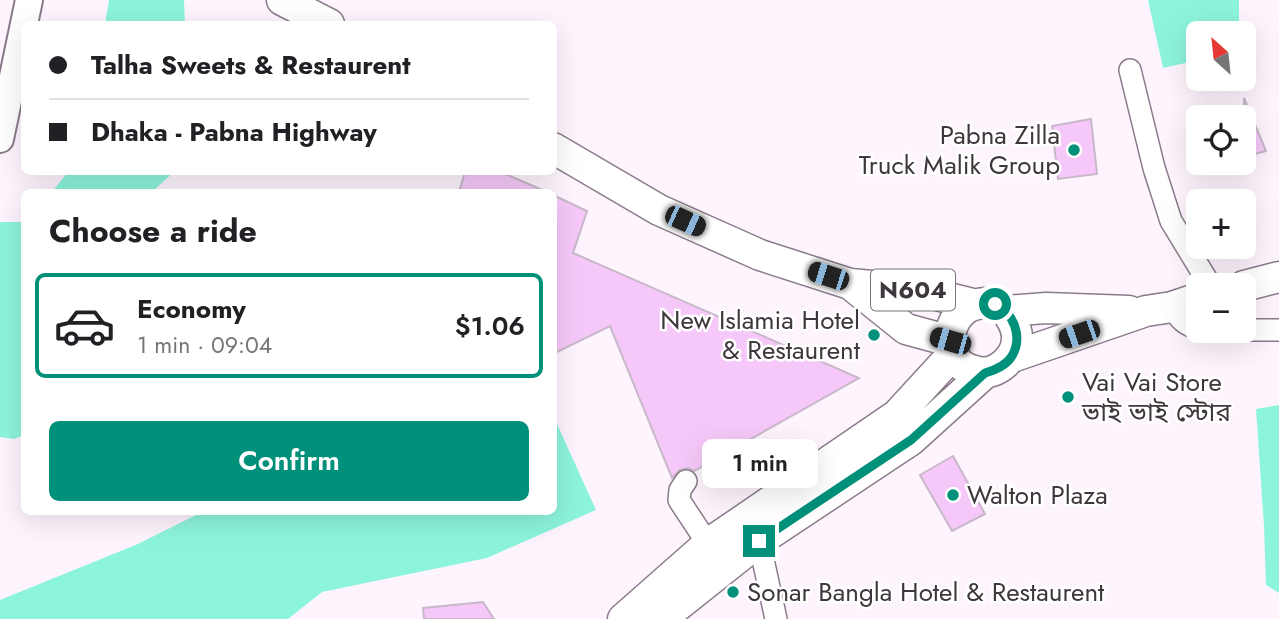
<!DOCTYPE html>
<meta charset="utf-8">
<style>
body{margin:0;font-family:Jost,"Noto Sans Bengali",sans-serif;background:#f6f6f6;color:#202124;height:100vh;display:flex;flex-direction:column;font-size:26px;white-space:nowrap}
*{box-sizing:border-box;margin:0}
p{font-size:23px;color:#757577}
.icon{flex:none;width:38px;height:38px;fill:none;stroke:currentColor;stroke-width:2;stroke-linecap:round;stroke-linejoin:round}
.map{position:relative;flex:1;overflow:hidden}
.drawer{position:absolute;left:21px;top:189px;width:536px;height:326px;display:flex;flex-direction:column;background:#fff;border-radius:10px;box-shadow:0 7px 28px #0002}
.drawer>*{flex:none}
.top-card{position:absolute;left:21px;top:21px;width:536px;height:154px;border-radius:10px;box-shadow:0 7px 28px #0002;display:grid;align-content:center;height:154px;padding:0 28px;background:#fff}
.needle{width:46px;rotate:333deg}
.tools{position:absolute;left:1186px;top:21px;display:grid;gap:14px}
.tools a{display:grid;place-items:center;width:70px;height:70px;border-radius:10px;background:#fff;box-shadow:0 7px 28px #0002;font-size:35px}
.end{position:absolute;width:32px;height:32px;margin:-16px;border:9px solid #01907a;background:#fff;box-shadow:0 0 0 4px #fff}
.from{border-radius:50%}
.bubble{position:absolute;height:49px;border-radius:10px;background:#fff;box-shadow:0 7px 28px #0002;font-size:23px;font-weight:600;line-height:49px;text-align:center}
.car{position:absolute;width:21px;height:42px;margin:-21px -10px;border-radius:9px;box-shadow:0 0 5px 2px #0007;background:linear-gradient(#222 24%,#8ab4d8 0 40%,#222 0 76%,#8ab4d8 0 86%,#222 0)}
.top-card b{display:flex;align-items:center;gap:24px;height:66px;font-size:26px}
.top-card b+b{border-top:2px solid #e0e0e0}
.top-card i{width:18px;height:18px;background:#202124}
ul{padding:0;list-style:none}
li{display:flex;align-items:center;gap:21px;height:105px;margin:0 14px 10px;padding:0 14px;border:4px solid transparent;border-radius:10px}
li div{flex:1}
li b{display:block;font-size:26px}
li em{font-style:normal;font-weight:600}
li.current{border-color:#01907a}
li>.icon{width:63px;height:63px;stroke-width:1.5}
h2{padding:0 28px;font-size:32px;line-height:84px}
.primary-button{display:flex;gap:14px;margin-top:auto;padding:14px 28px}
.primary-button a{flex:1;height:80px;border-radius:10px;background:#01907a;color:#fff;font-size:28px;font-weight:600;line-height:80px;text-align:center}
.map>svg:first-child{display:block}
.water{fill:#8df4dc}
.building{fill:#f6c8f9;stroke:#c8b8c9;stroke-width:2}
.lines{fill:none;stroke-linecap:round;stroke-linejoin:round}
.minor-casing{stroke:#8a7b8b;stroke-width:24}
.major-casing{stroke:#8a7b8b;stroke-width:30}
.highway-casing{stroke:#8a7b8b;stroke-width:33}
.minor{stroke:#fff;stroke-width:21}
.major{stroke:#fff;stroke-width:26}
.highway{stroke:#fff;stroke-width:30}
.route{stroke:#01907a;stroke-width:9}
.poi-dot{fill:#01907a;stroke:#fff;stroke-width:2.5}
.labels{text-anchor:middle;stroke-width:5;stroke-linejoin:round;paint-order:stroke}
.shield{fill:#fff;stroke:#787378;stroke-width:2}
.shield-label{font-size:24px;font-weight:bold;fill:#3e373e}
.poi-label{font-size:26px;fill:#3e373e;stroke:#fff;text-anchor:start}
</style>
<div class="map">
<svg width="1279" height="619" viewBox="0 0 1279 619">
<rect width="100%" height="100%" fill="#fef4fe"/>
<path class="water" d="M 109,0 L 184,0 L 185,24 L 105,24 Z
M 1148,0 L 1239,0 L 1239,33 L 1199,33 L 1199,60 L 1163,68 Z
M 68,172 L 174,172 L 156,188 L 157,192 L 52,192 Z
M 0,222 L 24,222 L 24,435 L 14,439 L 0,437 Z
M 1279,405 L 1279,593 L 1266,585 L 1264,526 L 1256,409 Z
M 553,415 L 596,510 L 487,558 L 322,592 L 288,619 L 0,619 L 0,600 L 138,544 L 204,511 L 553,511 Z"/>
<path class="building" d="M 1244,98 L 1266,151 L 1244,157 Z
M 1091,119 L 1097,174 L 1058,179 L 1052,126 Z
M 465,172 L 501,172 L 547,192 L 459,192 Z
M 553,195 L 587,211 L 573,253 L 859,378 L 694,471 L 688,468 L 680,470 L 672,478 L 610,326 L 553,354 Z
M 953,456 L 985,514 L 952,531 L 920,475 Z
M 483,602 L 494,619 L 424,619 L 423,608 Z"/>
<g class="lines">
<defs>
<path id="minor" d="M 1130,70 L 1154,168 L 1171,221 L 1210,285
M 1172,307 C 1179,319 1185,325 1199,329
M 1244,330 L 1279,330
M 686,481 L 680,490 L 679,500 L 708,544
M 759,541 L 776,619"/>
<path id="major" d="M 0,139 L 29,0"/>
<path id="highway" d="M 282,0 L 329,24
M 553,148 L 659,210 L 760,255 L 850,284 L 916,290 L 973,304
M 850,284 L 906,329 L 950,341
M 1244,286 L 1279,277
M 984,303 C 991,303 999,304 1004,308 C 1007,311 1009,314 1010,317 C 1014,323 1017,331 1017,338 C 1017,357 997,376 978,372 C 970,370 964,368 959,363 C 944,348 949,322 964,310 C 970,305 977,304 984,303 Z
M 1007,311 L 1046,308 L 1129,311
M 1012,357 L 1146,311 L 1172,307 L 1199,298
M 623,619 L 708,544 L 897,415 L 953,354
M 661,619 L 759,541 L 911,440 L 985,373"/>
</defs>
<use href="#minor" class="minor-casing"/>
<use href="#major" class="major-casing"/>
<use href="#highway" class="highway-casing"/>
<use href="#minor" class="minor"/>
<use href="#major" class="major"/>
<use href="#highway" class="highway"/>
</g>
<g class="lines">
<path class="route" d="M 759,541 L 911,440 L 985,373 C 995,370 1006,366 1012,356 C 1023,337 1014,313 995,304"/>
</g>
<g class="poi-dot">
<circle cx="1074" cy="150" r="7"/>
<circle cx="874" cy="335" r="7"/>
<circle cx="1068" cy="397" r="7"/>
<circle cx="953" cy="495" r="7"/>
<circle cx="733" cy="592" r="7"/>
</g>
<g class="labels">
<rect class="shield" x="871" y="269.5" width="84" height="41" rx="5"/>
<g class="shield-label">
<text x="913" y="298">N604</text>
</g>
<g class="poi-label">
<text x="1060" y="144" text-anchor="end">Pabna Zilla<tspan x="1060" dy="30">Truck Malik Group</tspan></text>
<text x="860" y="329" text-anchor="end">New Islamia Hotel<tspan x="860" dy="30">&amp; Restaurent</tspan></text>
<text x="1082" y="391">Vai Vai Store<tspan x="1082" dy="30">ভাই ভাই স্টোর</tspan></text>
<text x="967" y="504">Walton Plaza</text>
<text x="747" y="601">Sonar Bangla Hotel &amp; Restaurent</text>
</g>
</g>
</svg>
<div class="tools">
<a><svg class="needle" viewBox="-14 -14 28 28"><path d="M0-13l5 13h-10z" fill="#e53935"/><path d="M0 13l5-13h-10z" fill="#757577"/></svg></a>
<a><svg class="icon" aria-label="locate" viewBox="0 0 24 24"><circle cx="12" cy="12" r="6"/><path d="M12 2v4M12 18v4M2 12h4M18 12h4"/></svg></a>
<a>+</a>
<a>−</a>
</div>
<i class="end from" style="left:995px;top:304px"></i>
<i class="end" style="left:759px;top:541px"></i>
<div class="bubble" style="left:702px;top:439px;width:116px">1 min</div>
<i class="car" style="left:685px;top:221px;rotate:114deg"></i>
<i class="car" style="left:828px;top:276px;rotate:288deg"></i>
<i class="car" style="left:1079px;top:334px;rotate:251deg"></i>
<i class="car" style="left:950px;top:341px;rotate:286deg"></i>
<div class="top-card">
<b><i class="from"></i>Talha Sweets &amp; Restaurent</b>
<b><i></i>Dhaka - Pabna Highway</b>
</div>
<section class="drawer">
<h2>Choose a ride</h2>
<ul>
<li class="current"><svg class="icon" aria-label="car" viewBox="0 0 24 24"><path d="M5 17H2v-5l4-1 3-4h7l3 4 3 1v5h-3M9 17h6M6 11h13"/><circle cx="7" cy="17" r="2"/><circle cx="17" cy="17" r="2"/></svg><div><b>Economy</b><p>1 min · 09:04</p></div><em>$1.06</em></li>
</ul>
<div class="primary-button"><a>Confirm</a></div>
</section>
</div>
